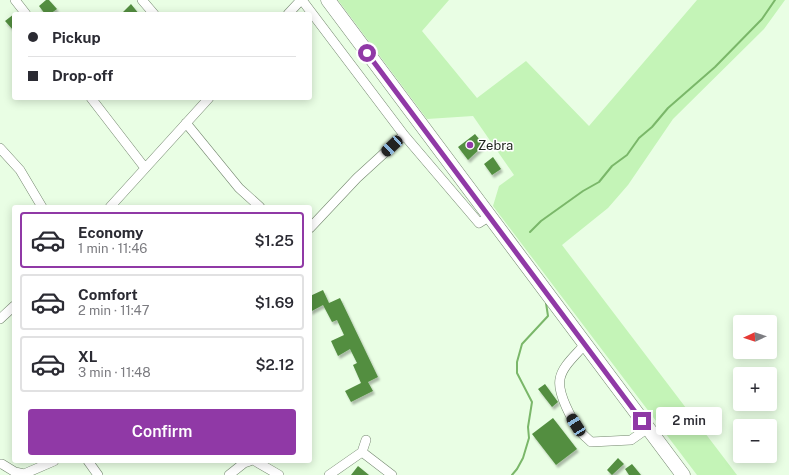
<!DOCTYPE html>
<meta charset="utf-8">
<style>
body{margin:0;font-family:"Public Sans",sans-serif;background:#f7f7f7;color:#2b2b33;height:100vh;display:flex;flex-direction:column;font-size:15px;white-space:nowrap}
*{box-sizing:border-box;margin:0}
p{font-size:13px;color:#7c7c81}
.icon{flex:none;width:22px;height:22px;fill:none;stroke:currentColor;stroke-width:2;stroke-linecap:round;stroke-linejoin:round}
.map{position:relative;flex:1;overflow:hidden}
.drawer{position:absolute;left:12px;top:205px;width:300px;height:258px;display:flex;flex-direction:column;background:#fff;border-radius:4px;box-shadow:0 2px 10px #0003}
.drawer>*{flex:none}
.guide{position:absolute;left:12px;top:12px;width:300px;height:88px;border-radius:4px;box-shadow:0 2px 10px #0003;display:grid;align-content:center;height:88px;padding:0 16px;background:#fff}
.needle{width:26px;rotate:267deg}
.controls{position:absolute;left:733px;top:315px;display:grid;gap:8px}
.controls a{display:grid;place-items:center;width:44px;height:44px;border-radius:4px;background:#fff;box-shadow:0 2px 10px #0003;font-size:20px}
.end{position:absolute;width:18px;height:18px;margin:-9px;border:5px solid #9039a6;background:#fff;box-shadow:0 0 0 2px #fff}
.from{border-radius:50%}
.bubble{position:absolute;height:28px;border-radius:4px;background:#fff;box-shadow:0 2px 10px #0003;font-size:13px;font-weight:600;line-height:28px;text-align:center}
.car{position:absolute;width:12px;height:24px;margin:-12px -6px;border-radius:5px;box-shadow:0 0 3px 1px #0007;background:linear-gradient(#222 24%,#8ab4d8 0 40%,#222 0 76%,#8ab4d8 0 86%,#222 0)}
.guide b{display:flex;align-items:center;gap:14px;height:38px;font-size:15px}
.guide b+b{border-top:1px solid #e1e1e2}
.guide i{width:10px;height:10px;background:#2b2b33}
ul{padding:7px 0 0;list-style:none}
li{display:flex;align-items:center;gap:12px;height:56px;margin:0 8px 6px;padding:0 8px;border:2px solid #e1e1e2;border-radius:4px}
li div{flex:1}
li b{display:block;font-size:15px}
li em{font-style:normal;font-weight:600}
li.on{border-color:#9039a6}
li>.icon{width:36px;height:36px;stroke-width:1.5}
.cta{display:flex;gap:8px;margin-top:auto;padding:8px 16px}
.cta a{flex:1;height:46px;border-radius:4px;background:#9039a6;color:#fff;font-size:16px;font-weight:600;line-height:46px;text-align:center}
.map>svg:first-child{display:block}
.green{fill:#c4f4b7}
.lines{fill:none;stroke-linecap:round;stroke-linejoin:round}
.stream{stroke:#7ab769;stroke-width:2}
.building{fill:#538e41;filter:url(#shadow)}
.minor-casing{stroke:#73866e;stroke-width:10}
.highway-casing{stroke:#73866e;stroke-width:15}
.minor{stroke:#fff;stroke-width:9}
.highway{stroke:#fff;stroke-width:14}
.route{stroke:#9039a6;stroke-width:5}
.poi-dot{fill:#9039a6;stroke:#fff;stroke-width:1.5}
.labels{text-anchor:middle;stroke-width:3;stroke-linejoin:round;paint-order:stroke}
.poi-label{font-size:13px;fill:#1d251b;stroke:#fff;text-anchor:start}
</style>
<div class="map">
<svg width="789" height="475" viewBox="0 0 789 475">
<defs>
<filter id="shadow"><feDropShadow dx="2" dy="3" stdDeviation="1" flood-color="#0004"/></filter>
</defs>
<rect width="100%" height="100%" fill="#e9fee4"/>
<path class="green" d="M 338,0 L 449,0 L 422,31 L 477,98 L 526,61 L 589,126 L 697,0 L 785,0 L 764,29 L 673,119 L 628,185 L 608,208 L 562,245 L 737,475 L 697,475 L 493,206 L 499,186 L 514,175 L 473,116 L 427,119 Z"/>
<g class="lines">
<path class="stream" d="M 530,232 L 541,221 L 583,191 L 599,182 L 612,166 L 627,155 L 639,138 L 652,127 L 668,108 L 715,67 L 762,19 L 775,0
M 512,475 L 517,469 L 523,458 L 529,438 L 528,427 L 532,402 L 517,373 L 517,362 L 522,344 L 548,316 L 546,303"/>
</g>
<path class="building" d="M 46,0 L 49,0 L 57,9 L 50,14 L 45,14 L 39,6 Z
M 131,4 L 139,14 L 121,14 Z
M 14,14 L 14,31 L 5,21 Z
M 475,134 L 484,145 L 468,160 L 458,147 Z
M 493,157 L 501,169 L 492,175 L 484,164 Z
M 323,290 L 329,303 L 340,298 L 378,377 L 368,382 L 373,391 L 351,402 L 345,391 L 361,383 L 353,365 L 357,363 L 350,349 L 338,356 L 331,341 L 344,335 L 337,320 L 332,322 L 323,305 L 310,312 L 310,296 Z
M 545,384 L 558,402 L 552,407 L 538,389 Z
M 553,418 L 577,449 L 556,465 L 532,434 Z
M 618,458 L 624,464 L 612,475 L 607,470 Z
M 632,464 L 641,475 L 629,475 L 625,469 Z
M 358,466 L 369,475 L 351,475 Z"/>
<g class="lines">
<defs>
<path id="minor" d="M 15,0 L 26,14
M 142,0 L 154,14
M 302,0 L 404,135 L 479,223 L 490,216
M 288,14 L 301,0
M 91,98 L 145,168
M 186,123 L 239,188 L 260,207
M 0,148 L 20,170 L 42,207
M 110,207 L 209,98
M 310,228 L 357,178 L 404,135
M 0,319 L 14,306
M 585,344 C 577,354 562,366 560,379 C 557,393 572,420 580,431 C 583,435 587,438 591,442 L 631,440 L 648,428
M 362,452 L 392,475
M 88,461 L 98,475
M 255,461 L 279,475
M 0,464 L 2,464 L 15,472 L 24,474 L 54,461
M 229,475 L 244,463 L 250,461
M 329,475 L 362,452 L 366,440"/>
<path id="highway" d="M 328,0 L 683,475"/>
</defs>
<use href="#minor" class="minor-casing"/>
<use href="#highway" class="highway-casing"/>
<use href="#minor" class="minor"/>
<use href="#highway" class="highway"/>
</g>
<g class="lines">
<path class="route" d="M 367,53 L 642,421"/>
</g>
<circle class="poi-dot" cx="470" cy="145" r="4"/>
<g class="labels">
<g class="poi-label">
<text x="478" y="150">Zebra</text>
</g>
</g>
</svg>
<div class="controls">
<a><svg class="needle" viewBox="-14 -14 28 28"><path d="M0-13l5 13h-10z" fill="#e53935"/><path d="M0 13l5-13h-10z" fill="#7c7c81"/></svg></a>
<a>+</a>
<a>−</a>
</div>
<i class="end from" style="left:367px;top:53px"></i>
<i class="end" style="left:642px;top:421px"></i>
<div class="bubble" style="left:656px;top:407px;width:66px">2 min</div>
<i class="car" style="left:392px;top:146px;rotate:227deg"></i>
<i class="car" style="left:576px;top:425px;rotate:328deg"></i>
<div class="guide">
<b><i class="from"></i>Pickup</b>
<b><i></i>Drop-off</b>
</div>
<section class="drawer">
<ul>
<li class="on"><svg class="icon" aria-label="car" viewBox="0 0 24 24"><path d="M5 17H2v-5l4-1 3-4h7l3 4 3 1v5h-3M9 17h6M6 11h13"/><circle cx="7" cy="17" r="2"/><circle cx="17" cy="17" r="2"/></svg><div><b>Economy</b><p>1 min · 11:46</p></div><em>$1.25</em></li>
<li><svg class="icon" aria-label="car" viewBox="0 0 24 24"><path d="M5 17H2v-5l4-1 3-4h7l3 4 3 1v5h-3M9 17h6M6 11h13"/><circle cx="7" cy="17" r="2"/><circle cx="17" cy="17" r="2"/></svg><div><b>Comfort</b><p>2 min · 11:47</p></div><em>$1.69</em></li>
<li><svg class="icon" aria-label="car" viewBox="0 0 24 24"><path d="M5 17H2v-5l4-1 3-4h7l3 4 3 1v5h-3M9 17h6M6 11h13"/><circle cx="7" cy="17" r="2"/><circle cx="17" cy="17" r="2"/></svg><div><b>XL</b><p>3 min · 11:48</p></div><em>$2.12</em></li>
</ul>
<div class="cta"><a>Confirm</a></div>
</section>
</div>
